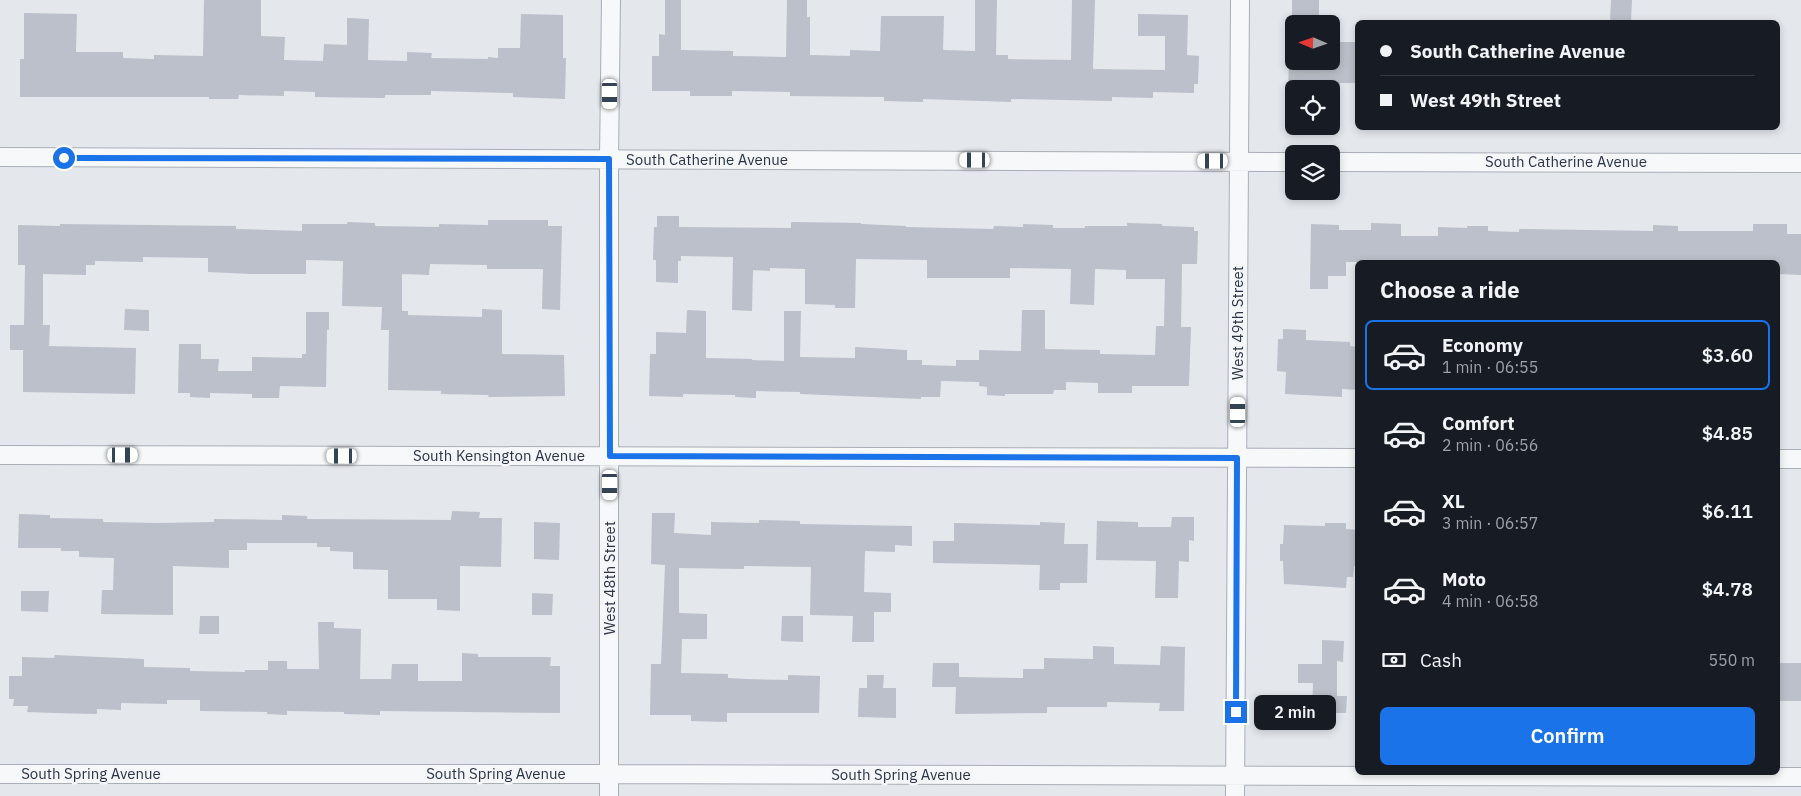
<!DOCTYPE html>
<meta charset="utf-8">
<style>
body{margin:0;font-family:"IBM Plex Sans",sans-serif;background:#20242c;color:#f1f3f6;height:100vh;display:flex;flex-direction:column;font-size:19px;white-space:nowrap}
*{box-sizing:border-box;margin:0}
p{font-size:16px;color:#9ea1a6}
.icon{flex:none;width:28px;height:28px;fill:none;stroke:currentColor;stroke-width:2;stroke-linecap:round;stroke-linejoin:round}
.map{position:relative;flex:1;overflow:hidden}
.details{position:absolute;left:1355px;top:260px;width:425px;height:515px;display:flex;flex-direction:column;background:#171b24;border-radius:8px;box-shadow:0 2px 8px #0003}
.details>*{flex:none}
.hud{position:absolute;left:1355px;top:20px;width:425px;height:110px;border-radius:8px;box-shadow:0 2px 8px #0003;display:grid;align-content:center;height:110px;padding:0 25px;background:#171b24}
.needle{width:32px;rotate:272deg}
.fabs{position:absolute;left:1285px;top:15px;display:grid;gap:10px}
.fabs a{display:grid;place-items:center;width:55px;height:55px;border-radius:8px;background:#171b24;box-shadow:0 2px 8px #0003;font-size:25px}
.end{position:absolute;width:22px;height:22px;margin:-11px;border:6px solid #1a73e8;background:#fff;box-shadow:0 0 0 2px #fff}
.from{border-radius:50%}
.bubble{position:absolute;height:35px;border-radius:8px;background:#171b24;box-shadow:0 2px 8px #0003;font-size:16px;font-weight:600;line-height:35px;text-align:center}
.car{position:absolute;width:15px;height:30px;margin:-15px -8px;border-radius:6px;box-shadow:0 0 4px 1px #0007;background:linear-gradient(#fff 24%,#345 0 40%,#fff 0 76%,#345 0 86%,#fff 0)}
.hud b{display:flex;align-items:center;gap:18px;height:48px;font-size:19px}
.hud b+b{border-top:1px solid #363941}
.hud i{width:12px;height:12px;background:#f1f3f6}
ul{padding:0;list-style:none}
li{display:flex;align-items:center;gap:15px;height:70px;margin:0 10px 8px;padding:0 15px;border:2px solid transparent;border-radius:8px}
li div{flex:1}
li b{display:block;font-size:19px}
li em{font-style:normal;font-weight:600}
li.on{border-color:#1a73e8}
li>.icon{width:45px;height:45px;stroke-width:1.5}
h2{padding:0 25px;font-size:22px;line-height:60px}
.pay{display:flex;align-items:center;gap:12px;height:55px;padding:0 25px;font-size:19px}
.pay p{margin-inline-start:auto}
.cta{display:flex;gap:10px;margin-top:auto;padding:10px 25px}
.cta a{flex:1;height:58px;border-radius:8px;background:#1a73e8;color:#fff;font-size:20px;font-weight:600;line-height:58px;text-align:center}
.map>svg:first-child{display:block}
.building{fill:#bbc0ca}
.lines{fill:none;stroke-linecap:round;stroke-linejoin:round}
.minor-casing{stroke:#a9aeb7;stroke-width:20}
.minor{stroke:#f7f8fa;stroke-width:18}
.route{stroke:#1a73e8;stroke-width:6}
.labels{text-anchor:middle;stroke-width:5;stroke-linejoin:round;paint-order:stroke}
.street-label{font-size:15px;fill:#2b3445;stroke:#f4f6f9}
</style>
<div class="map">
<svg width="1801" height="796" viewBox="0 0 1801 796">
<rect width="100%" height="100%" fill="#e4e7ec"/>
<path class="building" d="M 204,0 L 261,0 L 261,36 L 285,37 L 284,60 L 323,61 L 324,44 L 347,45 L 347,18 L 369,19 L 368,60 L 407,61 L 407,52 L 432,53 L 431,58 L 488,59 L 488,57 L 498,58 L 498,48 L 520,48 L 521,14 L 563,15 L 563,58 L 566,58 L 565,99 L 513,97 L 513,93 L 431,91 L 431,95 L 385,95 L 385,98 L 315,97 L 315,92 L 284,91 L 284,96 L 239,95 L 238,99 L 209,99 L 209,97 L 20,97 L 20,59 L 24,59 L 24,13 L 77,14 L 76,52 L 123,52 L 123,58 L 154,59 L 154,55 L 203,56 Z
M 665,0 L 681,0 L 681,50 L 733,51 L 733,56 L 786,57 L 787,0 L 807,0 L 807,17 L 810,17 L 810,55 L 850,56 L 850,50 L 880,51 L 881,16 L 944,16 L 943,50 L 975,51 L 975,0 L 997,0 L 996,55 L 1008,55 L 1008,59 L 1071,60 L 1072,0 L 1095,0 L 1093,69 L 1165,70 L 1165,36 L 1138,36 L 1138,14 L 1188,15 L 1187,55 L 1199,56 L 1198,84 L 1194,84 L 1194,93 L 1153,92 L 1153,98 L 1112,97 L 1112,101 L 1011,99 L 1011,102 L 923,99 L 923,102 L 884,101 L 884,97 L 790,96 L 790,92 L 732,91 L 732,96 L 690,96 L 690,91 L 652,91 L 652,56 L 659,56 L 659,34 L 665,35 Z
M 1292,0 L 1319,0 L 1319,24 L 1292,24 Z
M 1611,0 L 1632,0 L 1631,22 L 1610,22 Z
M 1333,42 L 1358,42 L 1358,83 L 1340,83 L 1340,89 L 1288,89 L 1289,61 L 1333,61 Z
M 657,216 L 679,216 L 679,227 L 791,228 L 791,222 L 861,223 L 861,224 L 906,226 L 906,227 L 993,229 L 994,226 L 1023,227 L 1023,224 L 1053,225 L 1053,228 L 1085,228 L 1085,226 L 1127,226 L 1127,223 L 1162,224 L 1162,226 L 1194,227 L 1194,231 L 1198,231 L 1197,264 L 1182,264 L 1181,327 L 1191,327 L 1189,386 L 1132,386 L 1132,393 L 1098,393 L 1098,383 L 1066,382 L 1066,390 L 1054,390 L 1053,394 L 1005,394 L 1005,396 L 987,395 L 987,387 L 979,386 L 979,382 L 941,381 L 940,397 L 921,397 L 921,399 L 800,394 L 800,392 L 756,391 L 756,398 L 735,397 L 735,395 L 683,394 L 683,397 L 649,396 L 650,354 L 656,354 L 656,332 L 686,333 L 687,310 L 706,311 L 706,358 L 752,359 L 752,360 L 784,361 L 784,311 L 801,311 L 800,357 L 855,358 L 855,347 L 907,350 L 907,360 L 922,360 L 922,365 L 956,366 L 956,360 L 979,360 L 979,350 L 1021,351 L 1022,310 L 1045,310 L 1045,349 L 1100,350 L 1100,354 L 1155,355 L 1156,326 L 1164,326 L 1165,279 L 1126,279 L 1126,270 L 1095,269 L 1094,305 L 1070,304 L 1071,269 L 1010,268 L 1010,278 L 927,278 L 927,260 L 856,259 L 855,308 L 835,308 L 835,305 L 805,304 L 805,269 L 770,268 L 770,271 L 753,270 L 752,311 L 732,310 L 733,257 L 681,256 L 681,261 L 678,261 L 678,283 L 656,282 L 656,260 L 653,260 L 654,227 L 657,227 Z
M 488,220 L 548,220 L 548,226 L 562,226 L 560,310 L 542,309 L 543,269 L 487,269 L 487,265 L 430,264 L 429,275 L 402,274 L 402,311 L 408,311 L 408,315 L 482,317 L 482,309 L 502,310 L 502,354 L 564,355 L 565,396 L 488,397 L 489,395 L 441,394 L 441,391 L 388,390 L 389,330 L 381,330 L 382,307 L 342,306 L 343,261 L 306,260 L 306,274 L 251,274 L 208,272 L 208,258 L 143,257 L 143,262 L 95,261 L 95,265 L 86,265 L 86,275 L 43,274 L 43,325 L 50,325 L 49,346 L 136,348 L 135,394 L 23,392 L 23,350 L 10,350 L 10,325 L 24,325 L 25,265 L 18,265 L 18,225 L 60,226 L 60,224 L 236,226 L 236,229 L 302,231 L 302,224 L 347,224 L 347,222 L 375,223 L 375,226 L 439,227 L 439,224 L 488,225 Z
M 1371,223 L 1401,224 L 1401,236 L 1438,236 L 1438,227 L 1467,228 L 1467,226 L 1488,226 L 1488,231 L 1519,232 L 1519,229 L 1653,231 L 1653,225 L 1678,226 L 1678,231 L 1753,231 L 1753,224 L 1787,224 L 1787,234 L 1801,234 L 1801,275 L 1778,274 L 1778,262 L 1767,262 L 1767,260 L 1716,260 L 1716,262 L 1346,262 L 1346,276 L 1328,276 L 1328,289 L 1310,289 L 1311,224 L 1339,225 L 1339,230 L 1371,230 Z
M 125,309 L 149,310 L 149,331 L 124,330 Z
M 306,312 L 329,312 L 329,330 L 327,330 L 326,387 L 280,386 L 279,398 L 252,398 L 252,394 L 210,393 L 210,398 L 190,397 L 190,393 L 178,393 L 179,344 L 201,344 L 201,359 L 219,359 L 218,371 L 252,371 L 252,357 L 302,358 L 302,354 L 306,354 Z
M 1283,329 L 1306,330 L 1306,340 L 1350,342 L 1350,346 L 1358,347 L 1358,390 L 1342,389 L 1342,397 L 1285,394 L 1286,372 L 1277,371 L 1278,339 L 1283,339 Z
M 452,511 L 480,512 L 479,518 L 502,518 L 501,567 L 460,566 L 460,611 L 437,610 L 437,599 L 388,599 L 388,570 L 353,569 L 353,552 L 330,551 L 330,547 L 317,547 L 317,543 L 247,543 L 247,550 L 229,550 L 229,568 L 173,566 L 173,615 L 101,614 L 102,590 L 113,590 L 114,558 L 79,557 L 79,551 L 61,551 L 61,548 L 18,548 L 19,514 L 50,515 L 50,518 L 103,519 L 103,522 L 158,523 L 214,522 L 214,519 L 282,520 L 282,515 L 307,516 L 307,519 L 451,520 Z
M 652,513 L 675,513 L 674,533 L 711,535 L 711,522 L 759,523 L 759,520 L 800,521 L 800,524 L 912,526 L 912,546 L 895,545 L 895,552 L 865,551 L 864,592 L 891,593 L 891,612 L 874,612 L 874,642 L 852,642 L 853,616 L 810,615 L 811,567 L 744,566 L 744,569 L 679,568 L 679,613 L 707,614 L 707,639 L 682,639 L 681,673 L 728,674 L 728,678 L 746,679 L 788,680 L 788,675 L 820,676 L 819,713 L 727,713 L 727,722 L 691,721 L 691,715 L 650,715 L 651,664 L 661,664 L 665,565 L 651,564 Z
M 1172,517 L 1194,517 L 1194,541 L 1189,540 L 1189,562 L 1179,561 L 1178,598 L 1155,598 L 1156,561 L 1096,560 L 1097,521 L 1138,522 L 1138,527 L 1171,527 Z
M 534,522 L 560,523 L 559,560 L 534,559 Z
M 1040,522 L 1065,523 L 1064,544 L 1088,544 L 1087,583 L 1060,583 L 1060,590 L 1039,590 L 1040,565 L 933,563 L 933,541 L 954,541 L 954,523 L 1040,525 Z
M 1325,523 L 1346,523 L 1346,529 L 1358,530 L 1358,566 L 1354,566 L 1353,577 L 1347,577 L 1346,588 L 1284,584 L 1283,561 L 1280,561 L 1280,544 L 1283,544 L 1284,525 L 1325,526 Z
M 21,591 L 49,591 L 48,612 L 21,611 Z
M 532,593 L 553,594 L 552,615 L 532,615 Z
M 200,616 L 219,616 L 219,634 L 199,634 Z
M 782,616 L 803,616 L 803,642 L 781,641 Z
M 318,622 L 334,622 L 334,628 L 361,629 L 360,679 L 391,679 L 392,664 L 418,664 L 418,681 L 462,681 L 462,653 L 478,654 L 478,657 L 551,657 L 550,666 L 560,666 L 560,713 L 380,711 L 380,715 L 344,714 L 344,712 L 287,711 L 287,715 L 267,714 L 267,712 L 200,711 L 200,700 L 167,700 L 167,704 L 121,703 L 121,710 L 97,709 L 97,714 L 54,713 L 27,712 L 28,706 L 13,706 L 14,699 L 9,699 L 9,676 L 22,676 L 22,657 L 54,658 L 55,655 L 144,659 L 144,667 L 190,668 L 190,671 L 245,672 L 245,670 L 268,670 L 268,661 L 287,661 L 287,669 L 319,669 Z
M 1322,640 L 1344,641 L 1343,662 L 1337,661 L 1337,696 L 1347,696 L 1346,713 L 1336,713 L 1336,719 L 1312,719 L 1313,683 L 1298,683 L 1298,664 L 1322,664 Z
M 1093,646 L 1114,647 L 1114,664 L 1160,665 L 1161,646 L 1185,647 L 1184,711 L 1159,711 L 1160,703 L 1107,702 L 1107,707 L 1047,707 L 1047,713 L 955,714 L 956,687 L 932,687 L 933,663 L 959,663 L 959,677 L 1023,678 L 1023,669 L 1044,669 L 1044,658 L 1093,659 Z
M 1778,663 L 1801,663 L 1801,701 L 1778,701 Z
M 867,675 L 884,675 L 883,688 L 896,688 L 896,718 L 858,717 L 859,688 L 867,688 Z"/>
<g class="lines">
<defs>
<path id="minor" d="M 0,157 L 1294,162
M 1331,162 L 1801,163
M 0,455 L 1358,458
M 1778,459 L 1801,459
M 0,774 L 610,774 L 1801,777
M 609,796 L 609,159 L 611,0
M 1235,796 L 1240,0"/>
</defs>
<use href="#minor" class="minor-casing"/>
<use href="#minor" class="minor"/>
</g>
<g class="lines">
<path class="route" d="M 64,158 L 609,159 L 610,456 L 1237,458 L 1236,712"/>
</g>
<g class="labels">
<g class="street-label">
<text x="707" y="165">South Catherine Avenue</text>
<text x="1566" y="167">South Catherine Avenue</text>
<text transform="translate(1238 323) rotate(-90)" y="5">West 49th Street</text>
<text x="499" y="461">South Kensington Avenue</text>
<text transform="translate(610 578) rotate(-90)" y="5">West 48th Street</text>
<text x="91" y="779">South Spring Avenue</text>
<text x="496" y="779">South Spring Avenue</text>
<text x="901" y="780">South Spring Avenue</text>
</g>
</g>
</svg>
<div class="fabs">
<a><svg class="needle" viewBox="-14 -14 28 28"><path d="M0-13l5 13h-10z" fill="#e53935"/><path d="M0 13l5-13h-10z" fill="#9ea1a6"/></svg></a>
<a><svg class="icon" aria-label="locate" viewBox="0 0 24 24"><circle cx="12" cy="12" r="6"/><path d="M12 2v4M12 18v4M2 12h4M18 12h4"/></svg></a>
<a><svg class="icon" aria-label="layers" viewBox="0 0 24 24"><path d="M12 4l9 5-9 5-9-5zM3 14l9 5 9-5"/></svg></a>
</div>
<i class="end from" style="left:64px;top:158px"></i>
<i class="end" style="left:1236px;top:712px"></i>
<div class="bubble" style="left:1254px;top:695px;width:82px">2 min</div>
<i class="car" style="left:610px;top:94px;rotate:180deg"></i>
<i class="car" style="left:975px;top:160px;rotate:270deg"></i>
<i class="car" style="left:1213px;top:161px;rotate:270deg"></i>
<i class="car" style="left:1238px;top:412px;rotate:0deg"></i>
<i class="car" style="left:123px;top:455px;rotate:90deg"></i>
<i class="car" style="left:342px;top:456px;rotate:270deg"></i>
<i class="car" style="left:610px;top:485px;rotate:180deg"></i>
<div class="hud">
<b><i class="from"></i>South Catherine Avenue</b>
<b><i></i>West 49th Street</b>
</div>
<section class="details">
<h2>Choose a ride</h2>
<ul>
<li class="on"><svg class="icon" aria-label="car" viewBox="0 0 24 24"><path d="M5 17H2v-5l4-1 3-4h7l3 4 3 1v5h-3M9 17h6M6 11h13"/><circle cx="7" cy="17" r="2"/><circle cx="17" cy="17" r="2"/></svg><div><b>Economy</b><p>1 min · 06:55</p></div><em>$3.60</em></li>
<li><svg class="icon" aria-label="car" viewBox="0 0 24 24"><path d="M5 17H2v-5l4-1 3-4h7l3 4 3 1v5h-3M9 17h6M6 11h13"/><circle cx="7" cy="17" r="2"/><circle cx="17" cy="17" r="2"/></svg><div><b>Comfort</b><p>2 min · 06:56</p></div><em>$4.85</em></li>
<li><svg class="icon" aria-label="car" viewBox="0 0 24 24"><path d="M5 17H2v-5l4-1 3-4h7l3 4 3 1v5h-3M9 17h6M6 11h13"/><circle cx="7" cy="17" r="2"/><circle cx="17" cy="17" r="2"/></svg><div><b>XL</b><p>3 min · 06:57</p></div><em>$6.11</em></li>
<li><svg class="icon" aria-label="car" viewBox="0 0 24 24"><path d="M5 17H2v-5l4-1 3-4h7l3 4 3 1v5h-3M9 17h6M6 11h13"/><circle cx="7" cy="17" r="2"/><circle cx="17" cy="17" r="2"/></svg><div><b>Moto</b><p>4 min · 06:58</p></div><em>$4.78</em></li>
</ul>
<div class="pay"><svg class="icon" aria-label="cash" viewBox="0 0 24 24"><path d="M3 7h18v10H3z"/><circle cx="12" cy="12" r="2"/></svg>Cash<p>550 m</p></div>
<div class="cta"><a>Confirm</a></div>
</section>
</div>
